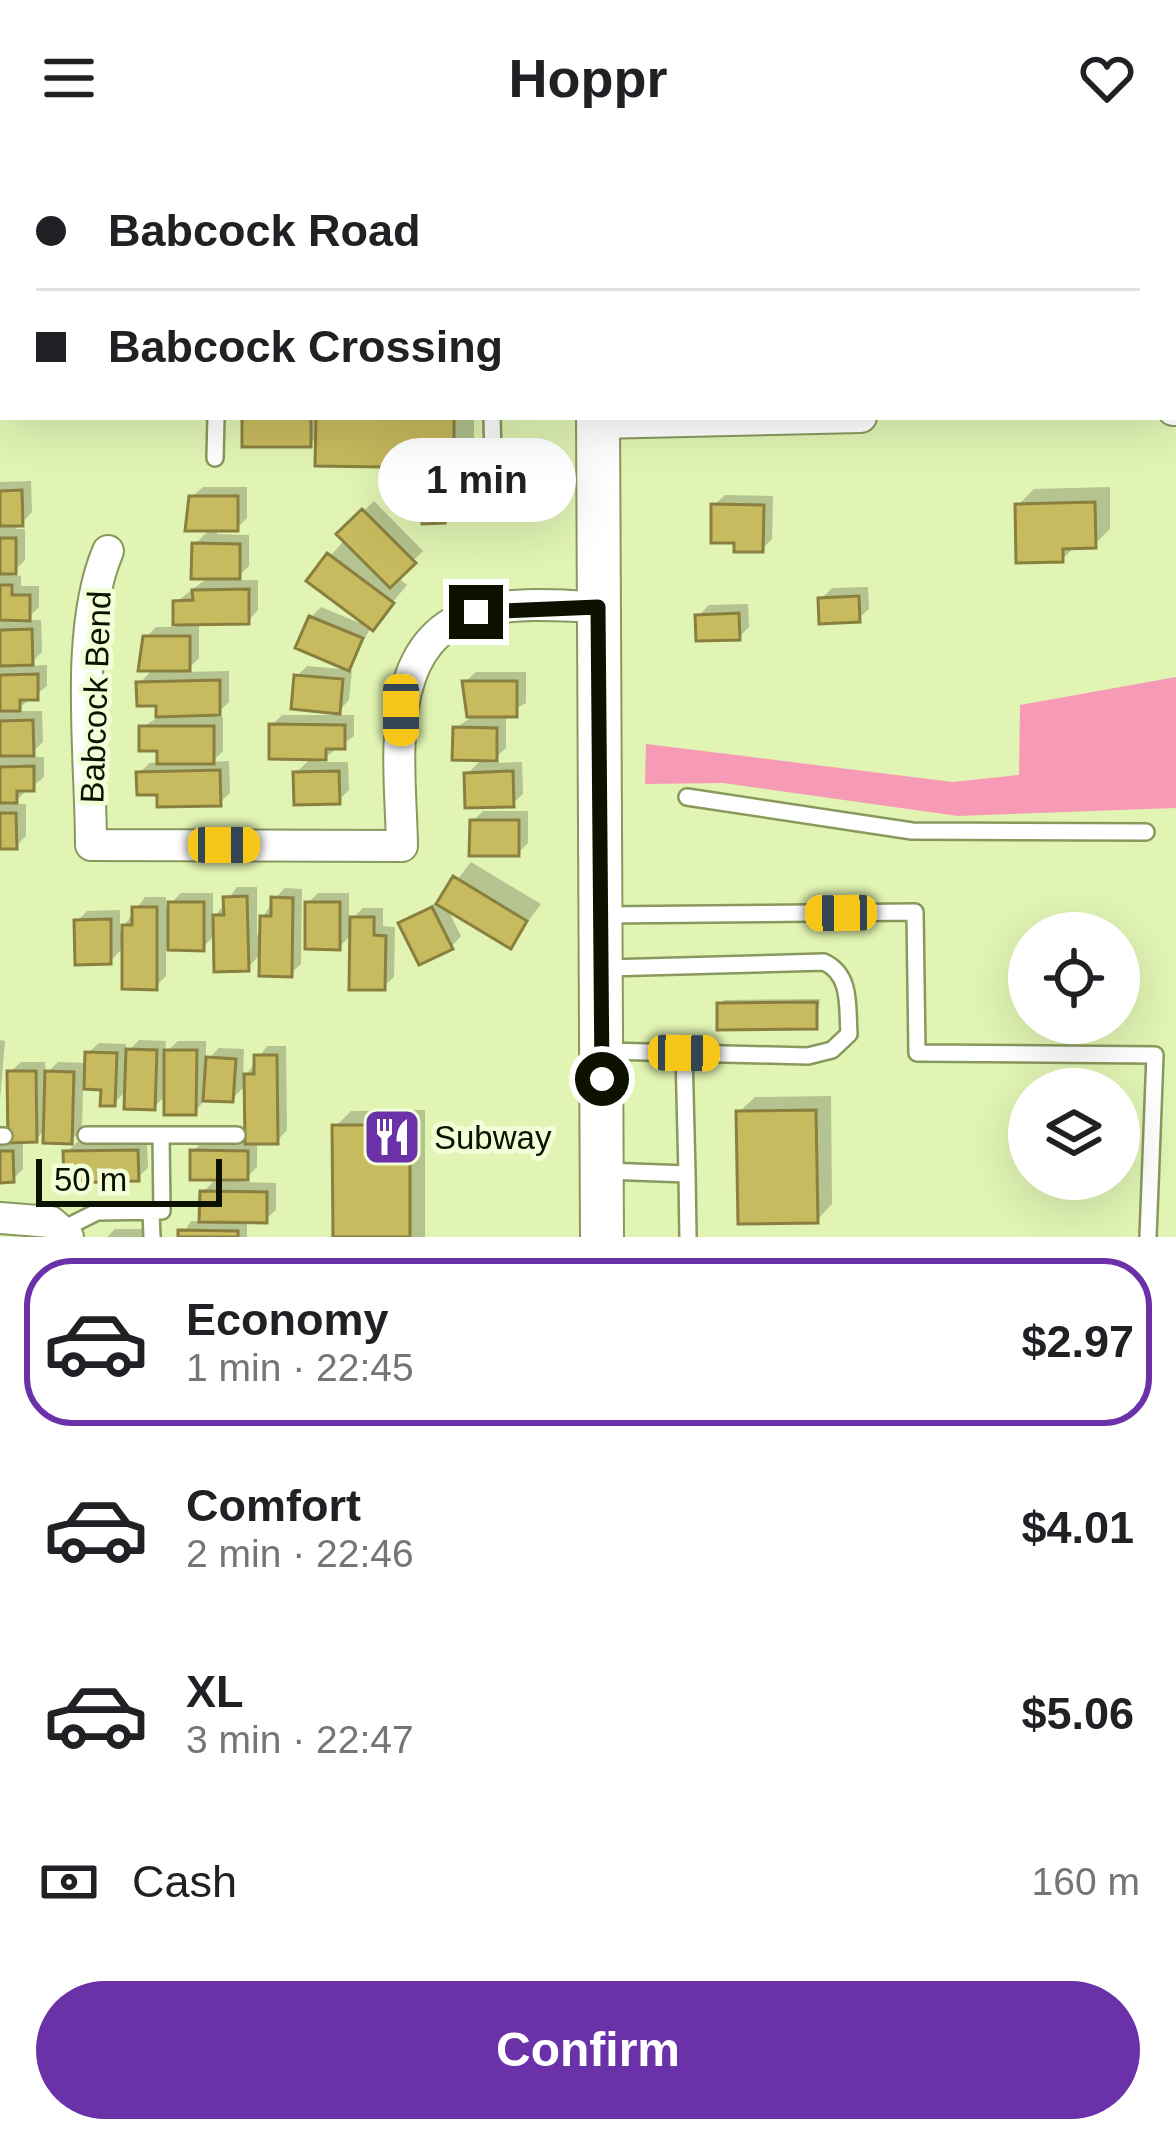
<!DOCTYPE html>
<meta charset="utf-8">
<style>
body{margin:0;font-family:Helvetica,sans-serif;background:#f6f6f6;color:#202124;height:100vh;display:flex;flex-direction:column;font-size:45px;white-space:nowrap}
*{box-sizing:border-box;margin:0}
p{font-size:39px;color:#757577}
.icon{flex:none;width:66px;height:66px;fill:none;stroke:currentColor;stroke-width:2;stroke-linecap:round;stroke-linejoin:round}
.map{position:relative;height:1081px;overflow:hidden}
.details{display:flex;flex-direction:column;background:#fff;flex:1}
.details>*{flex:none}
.guide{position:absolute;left:0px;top:0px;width:1176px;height:264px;box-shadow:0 12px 48px #0002;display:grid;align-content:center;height:264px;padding:0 36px;background:#fff}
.fabs{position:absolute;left:1008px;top:756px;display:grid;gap:24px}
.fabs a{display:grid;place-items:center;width:132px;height:132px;border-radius:50%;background:#fff;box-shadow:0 12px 48px #0002;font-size:60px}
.scale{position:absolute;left:36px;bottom:30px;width:186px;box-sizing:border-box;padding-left:12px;border:6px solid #0c1100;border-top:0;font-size:33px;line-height:42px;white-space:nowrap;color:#0c1100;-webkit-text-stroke:9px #f2fed7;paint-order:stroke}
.end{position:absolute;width:54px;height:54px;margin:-27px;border:15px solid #0c1100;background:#fff;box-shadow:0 0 0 6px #fff}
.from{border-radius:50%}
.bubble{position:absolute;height:84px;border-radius:42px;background:#fff;box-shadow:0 12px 48px #0002;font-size:39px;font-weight:800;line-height:84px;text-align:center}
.car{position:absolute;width:36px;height:72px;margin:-36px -18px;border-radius:15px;box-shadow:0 0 9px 3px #0007;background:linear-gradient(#f5c518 24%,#345 0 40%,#f5c518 0 76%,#345 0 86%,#f5c518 0)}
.guide b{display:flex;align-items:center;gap:42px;height:114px;font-size:45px}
.guide b+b{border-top:3px solid #e0e0e0}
.guide i{width:30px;height:30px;background:#202124}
ul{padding:21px 0 0;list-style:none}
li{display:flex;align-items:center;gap:36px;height:168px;margin:0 24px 18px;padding:0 12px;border:6px solid transparent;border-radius:48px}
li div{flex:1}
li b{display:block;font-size:45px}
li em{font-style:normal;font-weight:800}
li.current{border-color:#6a31a8}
li>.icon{width:108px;height:108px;stroke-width:1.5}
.pay{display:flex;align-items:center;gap:30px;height:132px;padding:0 36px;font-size:45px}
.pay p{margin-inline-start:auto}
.button{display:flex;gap:24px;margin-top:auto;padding:24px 36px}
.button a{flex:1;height:138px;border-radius:72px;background:#6a31a8;color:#fff;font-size:48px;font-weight:800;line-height:138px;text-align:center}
header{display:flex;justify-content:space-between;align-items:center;height:156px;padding:0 36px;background:#fff;font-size:54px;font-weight:800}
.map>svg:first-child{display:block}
.forest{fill:#f79ab5}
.shadow{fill:#0003}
.building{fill:#c8ba5e;stroke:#89803f;stroke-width:3}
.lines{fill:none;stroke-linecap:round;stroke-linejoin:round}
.service-casing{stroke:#89995d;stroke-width:20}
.minor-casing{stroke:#89995d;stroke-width:34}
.secondary-casing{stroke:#89995d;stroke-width:46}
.service{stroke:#fff;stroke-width:15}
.minor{stroke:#fff;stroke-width:30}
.secondary{stroke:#fff;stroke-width:42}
.route{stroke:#0c1100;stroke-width:15}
.labels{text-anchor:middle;stroke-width:10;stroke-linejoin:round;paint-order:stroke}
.street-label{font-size:33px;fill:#0c1100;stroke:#f2fed7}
.poi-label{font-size:33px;fill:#0c1100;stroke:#f2fed7;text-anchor:start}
</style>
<header><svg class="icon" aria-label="menu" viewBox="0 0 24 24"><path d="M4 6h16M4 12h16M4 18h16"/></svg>Hoppr<svg class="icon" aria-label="heart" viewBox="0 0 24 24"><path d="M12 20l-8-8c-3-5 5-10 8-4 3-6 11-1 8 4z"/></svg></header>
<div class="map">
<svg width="1176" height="1081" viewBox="0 0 1176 1081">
<rect width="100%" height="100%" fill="#e1f4b3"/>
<path class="forest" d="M 1176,521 L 1176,652 L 958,660 L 723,627 L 645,628 L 646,588 L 953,626 L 1019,619 L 1020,549 Z"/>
<path class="shadow" d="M 848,0 L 913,0 L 910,3 Z
M 1015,0 L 1085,0 L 1085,3 L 1015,3 Z
M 1137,0 L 1176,0 L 1175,203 L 1173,3 L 1134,3 Z
M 245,261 L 474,261 L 474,287 L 453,309 L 319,279 L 310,288 Z
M 31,325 L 32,356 L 16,373 L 25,373 L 25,404 L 10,419 L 21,420 L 21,430 L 39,430 L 39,451 L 26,464 L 41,464 L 42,496 L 28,510 L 47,509 L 47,530 L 15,555 L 42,555 L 43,586 L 28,601 L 44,601 L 44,621 L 11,648 L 26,648 L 26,680 L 16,690 L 0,690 L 0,326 Z
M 203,331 L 247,331 L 247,362 L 237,372 L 217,372 L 217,378 L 249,379 L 249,410 L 235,424 L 258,424 L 258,454 L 248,465 L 199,465 L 199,502 L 185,516 L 229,515 L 229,546 L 214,561 L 223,561 L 223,595 L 212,606 L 229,605 L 230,637 L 219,647 L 160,636 L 139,617 L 150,607 L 160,606 L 160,592 L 142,571 L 159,561 L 159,547 L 140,527 L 154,512 L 146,481 L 156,471 L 176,471 L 176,446 L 210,420 L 195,388 L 211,372 L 192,341 Z
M 1110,331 L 1110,373 L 1094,389 L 1076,390 L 1062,403 L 1018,349 L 1034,333 Z
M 725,339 L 773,340 L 772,383 L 762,393 L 737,384 L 714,349 Z
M 448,340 L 448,360 L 444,364 L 425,345 Z
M 374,345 L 423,395 L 397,421 L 407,429 L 370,473 L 349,511 L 311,461 L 321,451 L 367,470 L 310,424 L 345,383 L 340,378 Z
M 868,431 L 869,453 L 858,463 L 821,443 L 832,432 Z
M 748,448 L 749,471 L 739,481 L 698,460 L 709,449 Z
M 307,510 L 352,514 L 349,544 L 337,557 L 297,520 Z
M 476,516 L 526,516 L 526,547 L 506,558 L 506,592 L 490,607 L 522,606 L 523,638 L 512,648 L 467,618 L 483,602 L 456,572 L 470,562 L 465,526 Z
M 282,559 L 354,559 L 354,580 L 319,606 L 348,606 L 349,634 L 338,645 L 296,617 L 312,601 L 272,569 Z
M 483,655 L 528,655 L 528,687 L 518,697 L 473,665 Z
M 471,706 L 541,748 L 510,789 L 446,750 L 461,780 L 451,791 L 402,767 L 443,742 Z
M 237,731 L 257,731 L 257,779 L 263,779 L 263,761 L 274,743 L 285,732 L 302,733 L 301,808 L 290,818 L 262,797 L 247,812 L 216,778 L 202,792 L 166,791 L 166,820 L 155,831 L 125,790 L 110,805 L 77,765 L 87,755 L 120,754 L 120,775 L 145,741 L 166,741 L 166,752 L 181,737 L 213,737 L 213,763 Z
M 318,737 L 349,737 L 349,766 L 363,752 L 383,752 L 383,770 L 395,771 L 394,821 L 383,831 L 353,777 L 339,791 L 308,747 Z
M 820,843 L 816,870 L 720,849 L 724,844 Z
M 0,884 L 5,885 L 0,944 Z
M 139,884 L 166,885 L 165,897 L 178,885 L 206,885 L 206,905 L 219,892 L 244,893 L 243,923 L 267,890 L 286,890 L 287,974 L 277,985 L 257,985 L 257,1011 L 242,1026 L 276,1027 L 276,1054 L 265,1064 L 247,1064 L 247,1081 L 181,1081 L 191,1065 L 202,1065 L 203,1036 L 218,1021 L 193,995 L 204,985 L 248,986 L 247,928 L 232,943 L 206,942 L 195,956 L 167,938 L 154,951 L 127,934 L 114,947 L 104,931 L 83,930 L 82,974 L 71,984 L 46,973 L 36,983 L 23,983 L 23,1013 L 13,1023 L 0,1024 L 0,986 L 11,986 L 10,916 L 21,906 L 45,906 L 46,918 L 58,906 L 88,907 L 88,897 L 99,887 L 126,888 L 125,898 Z
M 831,940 L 832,1048 L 817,1064 L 739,956 L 755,941 Z
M 425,954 L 425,1081 L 336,1081 L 335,971 L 351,955 Z
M 147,985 L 148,1012 L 137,1022 L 66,997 L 77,986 Z
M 115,1073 L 142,1073 L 142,1081 L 107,1081 Z"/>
<path class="building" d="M 1173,10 L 1175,10 L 1176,206 L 1173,206 Z
M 230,261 L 311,261 L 311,291 L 242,291 L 242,263 Z
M 316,261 L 454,261 L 454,312 L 315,310 Z
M 22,334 L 23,370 L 0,370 L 0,335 Z
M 189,340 L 238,340 L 238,375 L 185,375 Z
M 422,344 L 445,344 L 445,367 L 422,368 Z
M 1095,346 L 1096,392 L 1063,393 L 1063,406 L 1016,407 L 1015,348 Z
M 711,348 L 764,349 L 763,396 L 734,396 L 734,387 L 711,387 Z
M 362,353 L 416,407 L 390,432 L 336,378 Z
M 0,382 L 16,382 L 16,418 L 0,418 Z
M 192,387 L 240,388 L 240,423 L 191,423 Z
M 327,397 L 394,447 L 373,475 L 306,425 Z
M 0,429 L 12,429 L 12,439 L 30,439 L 30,465 L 0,464 Z
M 249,433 L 249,468 L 173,469 L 173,445 L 193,444 L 192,434 Z
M 859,440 L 860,466 L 819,468 L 818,442 Z
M 739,457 L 740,484 L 696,485 L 695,459 Z
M 309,460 L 363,482 L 349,515 L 295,492 Z
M 32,473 L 33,509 L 0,510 L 0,474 Z
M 143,480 L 190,480 L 190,515 L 138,515 Z
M 38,518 L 38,544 L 20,544 L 20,555 L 0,555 L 0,519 Z
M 294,519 L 343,523 L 340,558 L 291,553 Z
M 220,524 L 220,559 L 156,561 L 156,550 L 137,550 L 136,526 Z
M 462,525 L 517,525 L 517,561 L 467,561 Z
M 33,564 L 34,600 L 0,600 L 0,565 Z
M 269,568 L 345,569 L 345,593 L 326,593 L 326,604 L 269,603 Z
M 139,570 L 214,570 L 214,608 L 157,608 L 157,595 L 139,595 Z
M 453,571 L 497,572 L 497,605 L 452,604 Z
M 34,610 L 34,635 L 17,635 L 17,647 L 0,647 L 0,611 Z
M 220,614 L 221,650 L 157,651 L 157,639 L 137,639 L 136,616 Z
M 339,615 L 340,648 L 294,649 L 293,616 Z
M 513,615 L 514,651 L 465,652 L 464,617 Z
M 0,657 L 16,657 L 17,693 L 0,693 Z
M 470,664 L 519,664 L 519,700 L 469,700 Z
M 453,720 L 527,765 L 511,793 L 436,748 Z
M 247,740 L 249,815 L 214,816 L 213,759 L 224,759 L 223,741 Z
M 271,741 L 293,742 L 292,821 L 259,820 L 260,760 L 271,760 Z
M 168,746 L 204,746 L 204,795 L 168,794 Z
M 305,746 L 340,746 L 340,794 L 305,793 Z
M 132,751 L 157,751 L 157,834 L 122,833 L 122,769 L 132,769 Z
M 432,751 L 453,793 L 419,809 L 398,767 Z
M 350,761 L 374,761 L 374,779 L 386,780 L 385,834 L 349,834 Z
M 111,763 L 111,808 L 75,809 L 74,764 Z
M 817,846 L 817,873 L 717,874 L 717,847 Z
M 126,893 L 157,894 L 155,954 L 124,953 Z
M 164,894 L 197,894 L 196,959 L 164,959 Z
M 85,896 L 117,897 L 115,950 L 100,950 L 101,934 L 84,933 Z
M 254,899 L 277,899 L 278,988 L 245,988 L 244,918 L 254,918 Z
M 206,901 L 236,903 L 233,946 L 203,945 Z
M 7,915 L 36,915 L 37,986 L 8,987 Z
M 45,915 L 74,916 L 72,988 L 43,987 Z
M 816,954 L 818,1067 L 738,1068 L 736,955 Z
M 332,969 L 410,969 L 410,1081 L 333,1081 Z
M 138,994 L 139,1025 L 64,1027 L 63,995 Z
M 190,994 L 248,995 L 248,1024 L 190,1024 Z
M 0,995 L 13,995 L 14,1026 L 0,1027 Z
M 200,1035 L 267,1036 L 267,1067 L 199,1066 Z
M 178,1074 L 238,1075 L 238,1081 L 178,1081 Z"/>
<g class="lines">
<defs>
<path id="service" d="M 1084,0 L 1084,3
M 492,261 L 493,300
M 215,302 L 216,261
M 687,641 L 912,675 L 1146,676
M 603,759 L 915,756 L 917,897 L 1155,899 L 1148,1081
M 606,895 L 808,900 L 832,894 L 849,878 C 847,851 852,819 824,806 L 606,812
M 86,979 L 237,979
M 0,980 L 4,980
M 605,1015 L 687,1018 L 684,897
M 687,1018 L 688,1081
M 151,1055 L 152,1081
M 63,1073 L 97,1056 L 162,1055 L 161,980"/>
<path id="minor" d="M 110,3 L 110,0
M 287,3 L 287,0
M 458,3 L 458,0
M 0,10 L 3,10
M 1173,254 L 1176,254
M 598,267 L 861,261
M 108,395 C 74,475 91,601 91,689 L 402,690 C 401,611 379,484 478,456 C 516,445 560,450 599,451
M 0,1062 L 51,1066 L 68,1081"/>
<path id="secondary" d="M 598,3 L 598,0
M 598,261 L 602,1081"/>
</defs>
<use href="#service" class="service-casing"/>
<use href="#minor" class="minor-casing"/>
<use href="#secondary" class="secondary-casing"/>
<use href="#service" class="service"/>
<use href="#minor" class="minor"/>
<use href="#secondary" class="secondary"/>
</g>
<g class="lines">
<path class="route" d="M 476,456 L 598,451 L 602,923"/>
</g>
<defs>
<symbol id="restaurant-square" viewBox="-11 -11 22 22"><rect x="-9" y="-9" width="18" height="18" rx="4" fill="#6a31a8" stroke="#f2fed7"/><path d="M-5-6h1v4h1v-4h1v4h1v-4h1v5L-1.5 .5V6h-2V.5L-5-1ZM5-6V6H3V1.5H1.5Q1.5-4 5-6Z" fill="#fff"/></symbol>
</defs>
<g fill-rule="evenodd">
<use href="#restaurant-square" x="359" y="948" width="66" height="66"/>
</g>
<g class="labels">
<g class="street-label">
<text transform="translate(95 541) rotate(-88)" y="12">Babcock Bend</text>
</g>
<g class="poi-label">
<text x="434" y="993">Subway</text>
</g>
</g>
</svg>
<div class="fabs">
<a><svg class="icon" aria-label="locate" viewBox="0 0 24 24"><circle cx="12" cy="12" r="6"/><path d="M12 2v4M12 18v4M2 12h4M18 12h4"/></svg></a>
<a><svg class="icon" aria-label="layers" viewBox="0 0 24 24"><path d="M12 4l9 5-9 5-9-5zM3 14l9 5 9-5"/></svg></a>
</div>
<div class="scale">50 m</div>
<i class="end from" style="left:602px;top:923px"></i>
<i class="end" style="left:476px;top:456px"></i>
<div class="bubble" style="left:378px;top:282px;width:198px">1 min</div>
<i class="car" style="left:401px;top:554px;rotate:180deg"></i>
<i class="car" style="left:224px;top:689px;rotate:90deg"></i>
<i class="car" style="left:841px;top:757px;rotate:269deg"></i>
<i class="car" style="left:684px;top:897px;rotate:91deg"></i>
<div class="guide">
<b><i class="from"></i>Babcock Road</b>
<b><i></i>Babcock Crossing</b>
</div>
</div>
<section class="details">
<ul>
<li class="current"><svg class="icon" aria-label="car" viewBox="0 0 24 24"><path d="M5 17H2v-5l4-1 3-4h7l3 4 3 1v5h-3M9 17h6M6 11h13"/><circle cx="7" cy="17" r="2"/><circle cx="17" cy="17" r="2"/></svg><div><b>Economy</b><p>1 min · 22:45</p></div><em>$2.97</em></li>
<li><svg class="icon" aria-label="car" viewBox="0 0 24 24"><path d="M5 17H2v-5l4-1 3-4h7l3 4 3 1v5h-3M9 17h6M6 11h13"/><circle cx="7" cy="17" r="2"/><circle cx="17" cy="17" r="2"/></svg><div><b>Comfort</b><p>2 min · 22:46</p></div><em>$4.01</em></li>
<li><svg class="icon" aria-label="car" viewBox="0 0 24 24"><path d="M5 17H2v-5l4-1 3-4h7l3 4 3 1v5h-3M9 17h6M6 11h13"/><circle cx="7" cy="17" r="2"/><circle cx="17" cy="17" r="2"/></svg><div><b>XL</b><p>3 min · 22:47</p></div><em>$5.06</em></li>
</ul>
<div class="pay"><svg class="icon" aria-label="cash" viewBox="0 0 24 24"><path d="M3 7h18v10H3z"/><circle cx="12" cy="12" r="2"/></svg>Cash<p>160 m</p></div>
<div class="button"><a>Confirm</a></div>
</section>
